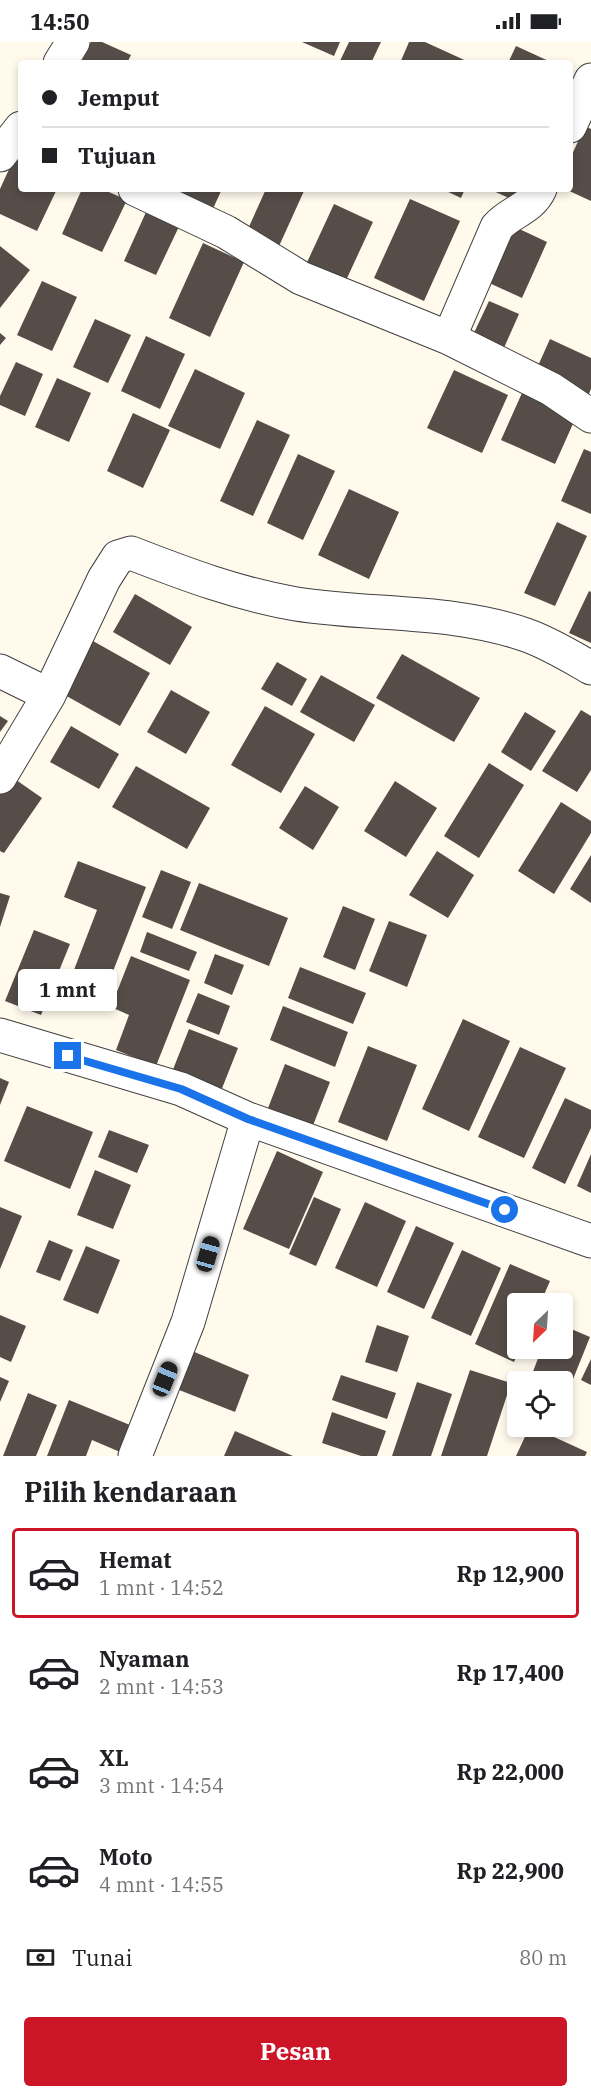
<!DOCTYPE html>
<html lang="id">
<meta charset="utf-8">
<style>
body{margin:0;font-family:"IBM Plex Serif",serif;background:#f2f2f2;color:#202124;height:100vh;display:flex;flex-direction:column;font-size:22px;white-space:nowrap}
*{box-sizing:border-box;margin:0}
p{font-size:20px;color:#757577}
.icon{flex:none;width:33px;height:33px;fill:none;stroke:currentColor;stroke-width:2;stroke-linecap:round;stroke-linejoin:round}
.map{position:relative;height:1414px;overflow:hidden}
.drawer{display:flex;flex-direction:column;background:#fff;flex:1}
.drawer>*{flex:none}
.banner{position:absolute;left:18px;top:18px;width:555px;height:132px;border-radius:6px;box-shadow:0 3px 9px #0003;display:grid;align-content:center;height:132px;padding:0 24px;background:#fff}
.needle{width:39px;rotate:205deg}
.fabs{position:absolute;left:507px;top:1251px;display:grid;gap:12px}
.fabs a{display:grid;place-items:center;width:66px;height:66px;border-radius:6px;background:#fff;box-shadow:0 3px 9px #0003;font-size:30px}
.end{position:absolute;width:27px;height:27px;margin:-14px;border:8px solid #1a73e8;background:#fff;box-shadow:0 0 0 3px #fff}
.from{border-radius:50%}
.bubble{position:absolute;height:42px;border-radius:6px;background:#fff;box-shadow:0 3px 9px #0003;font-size:20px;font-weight:700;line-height:42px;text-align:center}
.car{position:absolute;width:18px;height:36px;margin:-18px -9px;border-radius:8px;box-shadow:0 0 4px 2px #0007;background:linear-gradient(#222 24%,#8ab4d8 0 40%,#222 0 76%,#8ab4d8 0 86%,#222 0)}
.banner b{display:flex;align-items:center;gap:21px;height:57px;font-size:22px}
.banner b+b{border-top:2px solid #e0e0e0}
.banner i{width:15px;height:15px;background:#202124}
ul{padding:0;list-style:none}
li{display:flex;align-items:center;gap:18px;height:90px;margin:0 12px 9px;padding:0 12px;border:3px solid transparent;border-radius:6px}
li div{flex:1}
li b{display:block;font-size:22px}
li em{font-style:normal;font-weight:700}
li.on{border-color:#cc1527}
li>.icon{width:54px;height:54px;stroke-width:1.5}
h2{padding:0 24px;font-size:27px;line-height:72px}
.pay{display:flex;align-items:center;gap:15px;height:66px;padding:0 24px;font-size:22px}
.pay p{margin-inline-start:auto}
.cta{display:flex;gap:12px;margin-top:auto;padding:12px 24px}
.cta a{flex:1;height:69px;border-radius:6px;background:#cc1527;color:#fff;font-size:24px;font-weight:700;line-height:69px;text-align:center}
.status{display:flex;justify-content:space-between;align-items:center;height:42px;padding:0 30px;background:#fff;direction:ltr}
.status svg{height:16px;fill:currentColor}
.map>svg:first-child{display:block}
.building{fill:#564d48}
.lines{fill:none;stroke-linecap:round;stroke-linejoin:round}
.street-casing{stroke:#404040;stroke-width:35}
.street{stroke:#fff;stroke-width:33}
.route{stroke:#1a73e8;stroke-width:8}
</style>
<div class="status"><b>14:50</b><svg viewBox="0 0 49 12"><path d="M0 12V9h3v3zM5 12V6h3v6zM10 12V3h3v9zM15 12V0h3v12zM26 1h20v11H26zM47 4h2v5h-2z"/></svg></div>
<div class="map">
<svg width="591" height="1414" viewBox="0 0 591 1414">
<rect width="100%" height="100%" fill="#fffaec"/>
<path class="building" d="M 91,0 L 102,0 L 131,13 L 127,21 L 81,21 Z
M 302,0 L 340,0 L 334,14 Z
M 349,0 L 381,0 L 371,21 L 339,21 Z
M 409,0 L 425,0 L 471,21 L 400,21 Z
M 516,4 L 553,21 L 508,21 Z
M 585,84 L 591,87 L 591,159 L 565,147 L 570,147 L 570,117 Z
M 21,101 L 21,147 L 57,147 L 37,189 L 0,172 L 0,147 Z
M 82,147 L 102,147 L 127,158 L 102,210 L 62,192 Z
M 157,147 L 222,147 L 211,171 Z
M 266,147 L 304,149 L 275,213 L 243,198 Z
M 442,147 L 465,147 L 461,156 Z
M 489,147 L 524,147 L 518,160 Z
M 410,157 L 460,179 L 424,259 L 374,236 Z
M 151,159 L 184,174 L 156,233 L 124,219 Z
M 334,162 L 373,180 L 342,247 L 303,229 Z
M 513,184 L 547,200 L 522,256 L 487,240 Z
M 203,201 L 244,220 L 210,295 L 169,276 Z
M 0,204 L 30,228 L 0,266 Z
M 42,239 L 77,255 L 52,309 L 17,293 Z
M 489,259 L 519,272 L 503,308 L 473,293 Z
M 95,277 L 131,293 L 108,341 L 73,325 Z
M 0,291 L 6,296 L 0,303 Z
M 146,294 L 185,312 L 160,367 L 121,349 Z
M 550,297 L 591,316 L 591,347 L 586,359 L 533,335 Z
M 16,320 L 43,332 L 25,374 L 0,363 L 0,354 Z
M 195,327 L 245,351 L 220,407 L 168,384 Z
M 454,328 L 508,353 L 482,411 L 427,386 Z
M 57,336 L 91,351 L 69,400 L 35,385 Z
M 522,351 L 576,375 L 555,422 L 501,398 Z
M 133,371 L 170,388 L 143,446 L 107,429 Z
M 257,378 L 290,393 L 253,474 L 220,459 Z
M 584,407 L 591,410 L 591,472 L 561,459 Z
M 298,412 L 335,429 L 303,498 L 267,481 Z
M 349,447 L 399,470 L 369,537 L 318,513 Z
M 557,480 L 587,494 L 555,564 L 524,551 Z
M 589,549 L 591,550 L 591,601 L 569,591 Z
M 135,552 L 192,585 L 170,623 L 113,590 Z
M 93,599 L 150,631 L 120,684 L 63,652 Z
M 402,612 L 480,656 L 454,700 L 376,656 Z
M 277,620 L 307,637 L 292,664 L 261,647 Z
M 321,633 L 375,663 L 354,700 L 300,670 Z
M 171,648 L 210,670 L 186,712 L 147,690 Z
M 265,664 L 315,692 L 281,751 L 231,723 Z
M 581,668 L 591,674 L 591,728 L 577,750 L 542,729 Z
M 525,670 L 556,689 L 531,729 L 501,710 Z
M 0,674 L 8,679 L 0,690 Z
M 71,684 L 119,712 L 99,747 L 50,720 Z
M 489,721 L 524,743 L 479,816 L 444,794 Z
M 136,724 L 210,766 L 187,807 L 112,765 Z
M 9,733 L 42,756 L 4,811 L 0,809 L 0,747 Z
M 395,739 L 437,766 L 406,815 L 364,789 Z
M 305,744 L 339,765 L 313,808 L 279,786 Z
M 561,760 L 591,779 L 591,791 L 554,852 L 518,829 Z
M 437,809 L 474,833 L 448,876 L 409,853 Z
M 591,813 L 591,861 L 570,847 Z
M 78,819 L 146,845 L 101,960 L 67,946 L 97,868 L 64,855 Z
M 161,828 L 191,840 L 172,887 L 142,875 Z
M 199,841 L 288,876 L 269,924 L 180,888 Z
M 0,851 L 10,854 L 0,885 Z
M 343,864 L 375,877 L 355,928 L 323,915 Z
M 389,879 L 427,893 L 407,945 L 369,929 Z
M 34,888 L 70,902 L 41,973 L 5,959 Z
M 147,890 L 197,910 L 189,929 L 140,910 Z
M 215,912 L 244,923 L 232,953 L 204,941 Z
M 131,914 L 190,938 L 156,1024 L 116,1008 L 129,973 L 111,965 Z
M 300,925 L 366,951 L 353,982 L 288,956 Z
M 198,951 L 230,964 L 219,993 L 186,980 Z
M 283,964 L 348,990 L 335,1025 L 270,998 Z
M 463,977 L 510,999 L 469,1089 L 422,1067 Z
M 189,987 L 238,1006 L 219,1054 L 170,1035 Z
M 368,1004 L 417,1023 L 387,1099 L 338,1080 Z
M 520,1005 L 566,1026 L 524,1116 L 478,1095 Z
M 285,1022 L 330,1040 L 310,1091 L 265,1074 Z
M 0,1036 L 9,1040 L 0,1063 Z
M 565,1056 L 591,1068 L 591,1086 L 565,1142 L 532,1126 Z
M 27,1064 L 93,1090 L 70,1147 L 4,1119 Z
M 109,1088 L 149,1103 L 137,1131 L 98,1115 Z
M 277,1109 L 323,1130 L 289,1207 L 243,1187 Z
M 591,1112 L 591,1151 L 577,1144 Z
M 95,1128 L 131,1143 L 113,1187 L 77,1173 Z
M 314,1155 L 341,1167 L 316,1224 L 289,1212 Z
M 365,1160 L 406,1179 L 377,1245 L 335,1226 Z
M 0,1165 L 22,1174 L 0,1227 Z
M 416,1184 L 454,1201 L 424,1267 L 387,1250 Z
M 49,1198 L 73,1208 L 60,1239 L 36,1230 Z
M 86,1204 L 120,1218 L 98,1272 L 63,1258 Z
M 462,1208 L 501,1226 L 471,1294 L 431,1276 Z
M 510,1222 L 550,1239 L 540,1262 L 518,1262 L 518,1306 L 520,1306 L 514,1320 L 475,1302 Z
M 0,1273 L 26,1284 L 11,1320 L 0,1315 Z
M 377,1283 L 409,1294 L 397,1330 L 365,1320 Z
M 562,1283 L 590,1295 L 563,1362 L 562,1340 L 529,1340 L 542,1306 L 562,1306 Z
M 185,1306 L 249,1333 L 235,1370 L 169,1344 Z
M 591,1317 L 591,1343 L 581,1338 Z
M 470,1328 L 511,1341 L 487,1414 L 441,1414 Z
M 341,1333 L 396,1351 L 387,1377 L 332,1358 Z
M 0,1335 L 9,1339 L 0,1360 Z
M 417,1340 L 452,1352 L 431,1414 L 392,1414 Z
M 28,1351 L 57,1363 L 36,1414 L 3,1414 Z
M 69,1358 L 130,1383 L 120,1410 L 92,1398 L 86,1414 L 47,1414 Z
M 332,1370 L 386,1389 L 377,1414 L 361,1414 L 322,1401 Z
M 530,1384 L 587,1410 L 585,1414 L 516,1414 Z
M 235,1389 L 293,1414 L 224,1414 Z"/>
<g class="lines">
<defs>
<path id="street" d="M 60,21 L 73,0
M 570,84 L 591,38
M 0,113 L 21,86
M 135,147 L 226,190 L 301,236 L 449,296 L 551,347 L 591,374
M 449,296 L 497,185 C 511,169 530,168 540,147
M 0,629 L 49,653 L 104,537 L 118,515 L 131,511 C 185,532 238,552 296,562 C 372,574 452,567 526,593 C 549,601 570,614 591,626
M 0,735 L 49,653
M 0,993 L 181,1047 L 248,1077 L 591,1199
M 135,1414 L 188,1280 L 248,1077"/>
</defs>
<use href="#street" class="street-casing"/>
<use href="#street" class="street"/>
</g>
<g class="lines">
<path class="route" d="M 68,1014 L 181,1047 L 248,1077 L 505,1168"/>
</g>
</svg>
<div class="fabs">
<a><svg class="needle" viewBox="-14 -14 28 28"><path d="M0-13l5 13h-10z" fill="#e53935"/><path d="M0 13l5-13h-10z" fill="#757577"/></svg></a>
<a><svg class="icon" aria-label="locate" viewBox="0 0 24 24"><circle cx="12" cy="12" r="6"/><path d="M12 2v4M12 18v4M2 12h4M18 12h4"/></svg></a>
</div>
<i class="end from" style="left:505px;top:1168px"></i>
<i class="end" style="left:68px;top:1014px"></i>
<div class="bubble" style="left:18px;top:927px;width:99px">1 mnt</div>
<i class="car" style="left:208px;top:1212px;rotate:16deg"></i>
<i class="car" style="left:165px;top:1337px;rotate:22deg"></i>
<div class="banner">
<b><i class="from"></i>Jemput</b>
<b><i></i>Tujuan</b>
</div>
</div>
<section class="drawer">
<h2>Pilih kendaraan</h2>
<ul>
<li class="on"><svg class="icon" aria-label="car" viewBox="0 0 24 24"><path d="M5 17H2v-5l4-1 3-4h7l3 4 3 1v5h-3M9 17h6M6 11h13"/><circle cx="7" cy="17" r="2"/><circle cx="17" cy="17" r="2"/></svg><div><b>Hemat</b><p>1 mnt · 14:52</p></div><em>Rp 12,900</em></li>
<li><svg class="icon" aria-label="car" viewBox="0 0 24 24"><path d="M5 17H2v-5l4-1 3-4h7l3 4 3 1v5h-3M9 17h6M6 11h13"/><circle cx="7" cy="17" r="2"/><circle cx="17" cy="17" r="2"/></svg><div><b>Nyaman</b><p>2 mnt · 14:53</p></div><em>Rp 17,400</em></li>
<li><svg class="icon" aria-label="car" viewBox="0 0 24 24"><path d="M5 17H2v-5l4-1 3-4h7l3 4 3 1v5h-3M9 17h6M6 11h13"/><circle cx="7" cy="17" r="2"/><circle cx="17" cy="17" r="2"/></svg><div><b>XL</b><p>3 mnt · 14:54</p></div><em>Rp 22,000</em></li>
<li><svg class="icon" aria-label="car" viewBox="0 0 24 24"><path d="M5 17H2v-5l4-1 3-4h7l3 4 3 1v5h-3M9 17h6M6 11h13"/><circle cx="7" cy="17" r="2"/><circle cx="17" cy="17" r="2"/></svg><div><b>Moto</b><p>4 mnt · 14:55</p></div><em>Rp 22,900</em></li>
</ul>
<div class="pay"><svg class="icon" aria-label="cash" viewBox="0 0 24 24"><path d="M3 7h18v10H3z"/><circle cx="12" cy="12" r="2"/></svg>Tunai<p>80 m</p></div>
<div class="cta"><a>Pesan</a></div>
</section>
